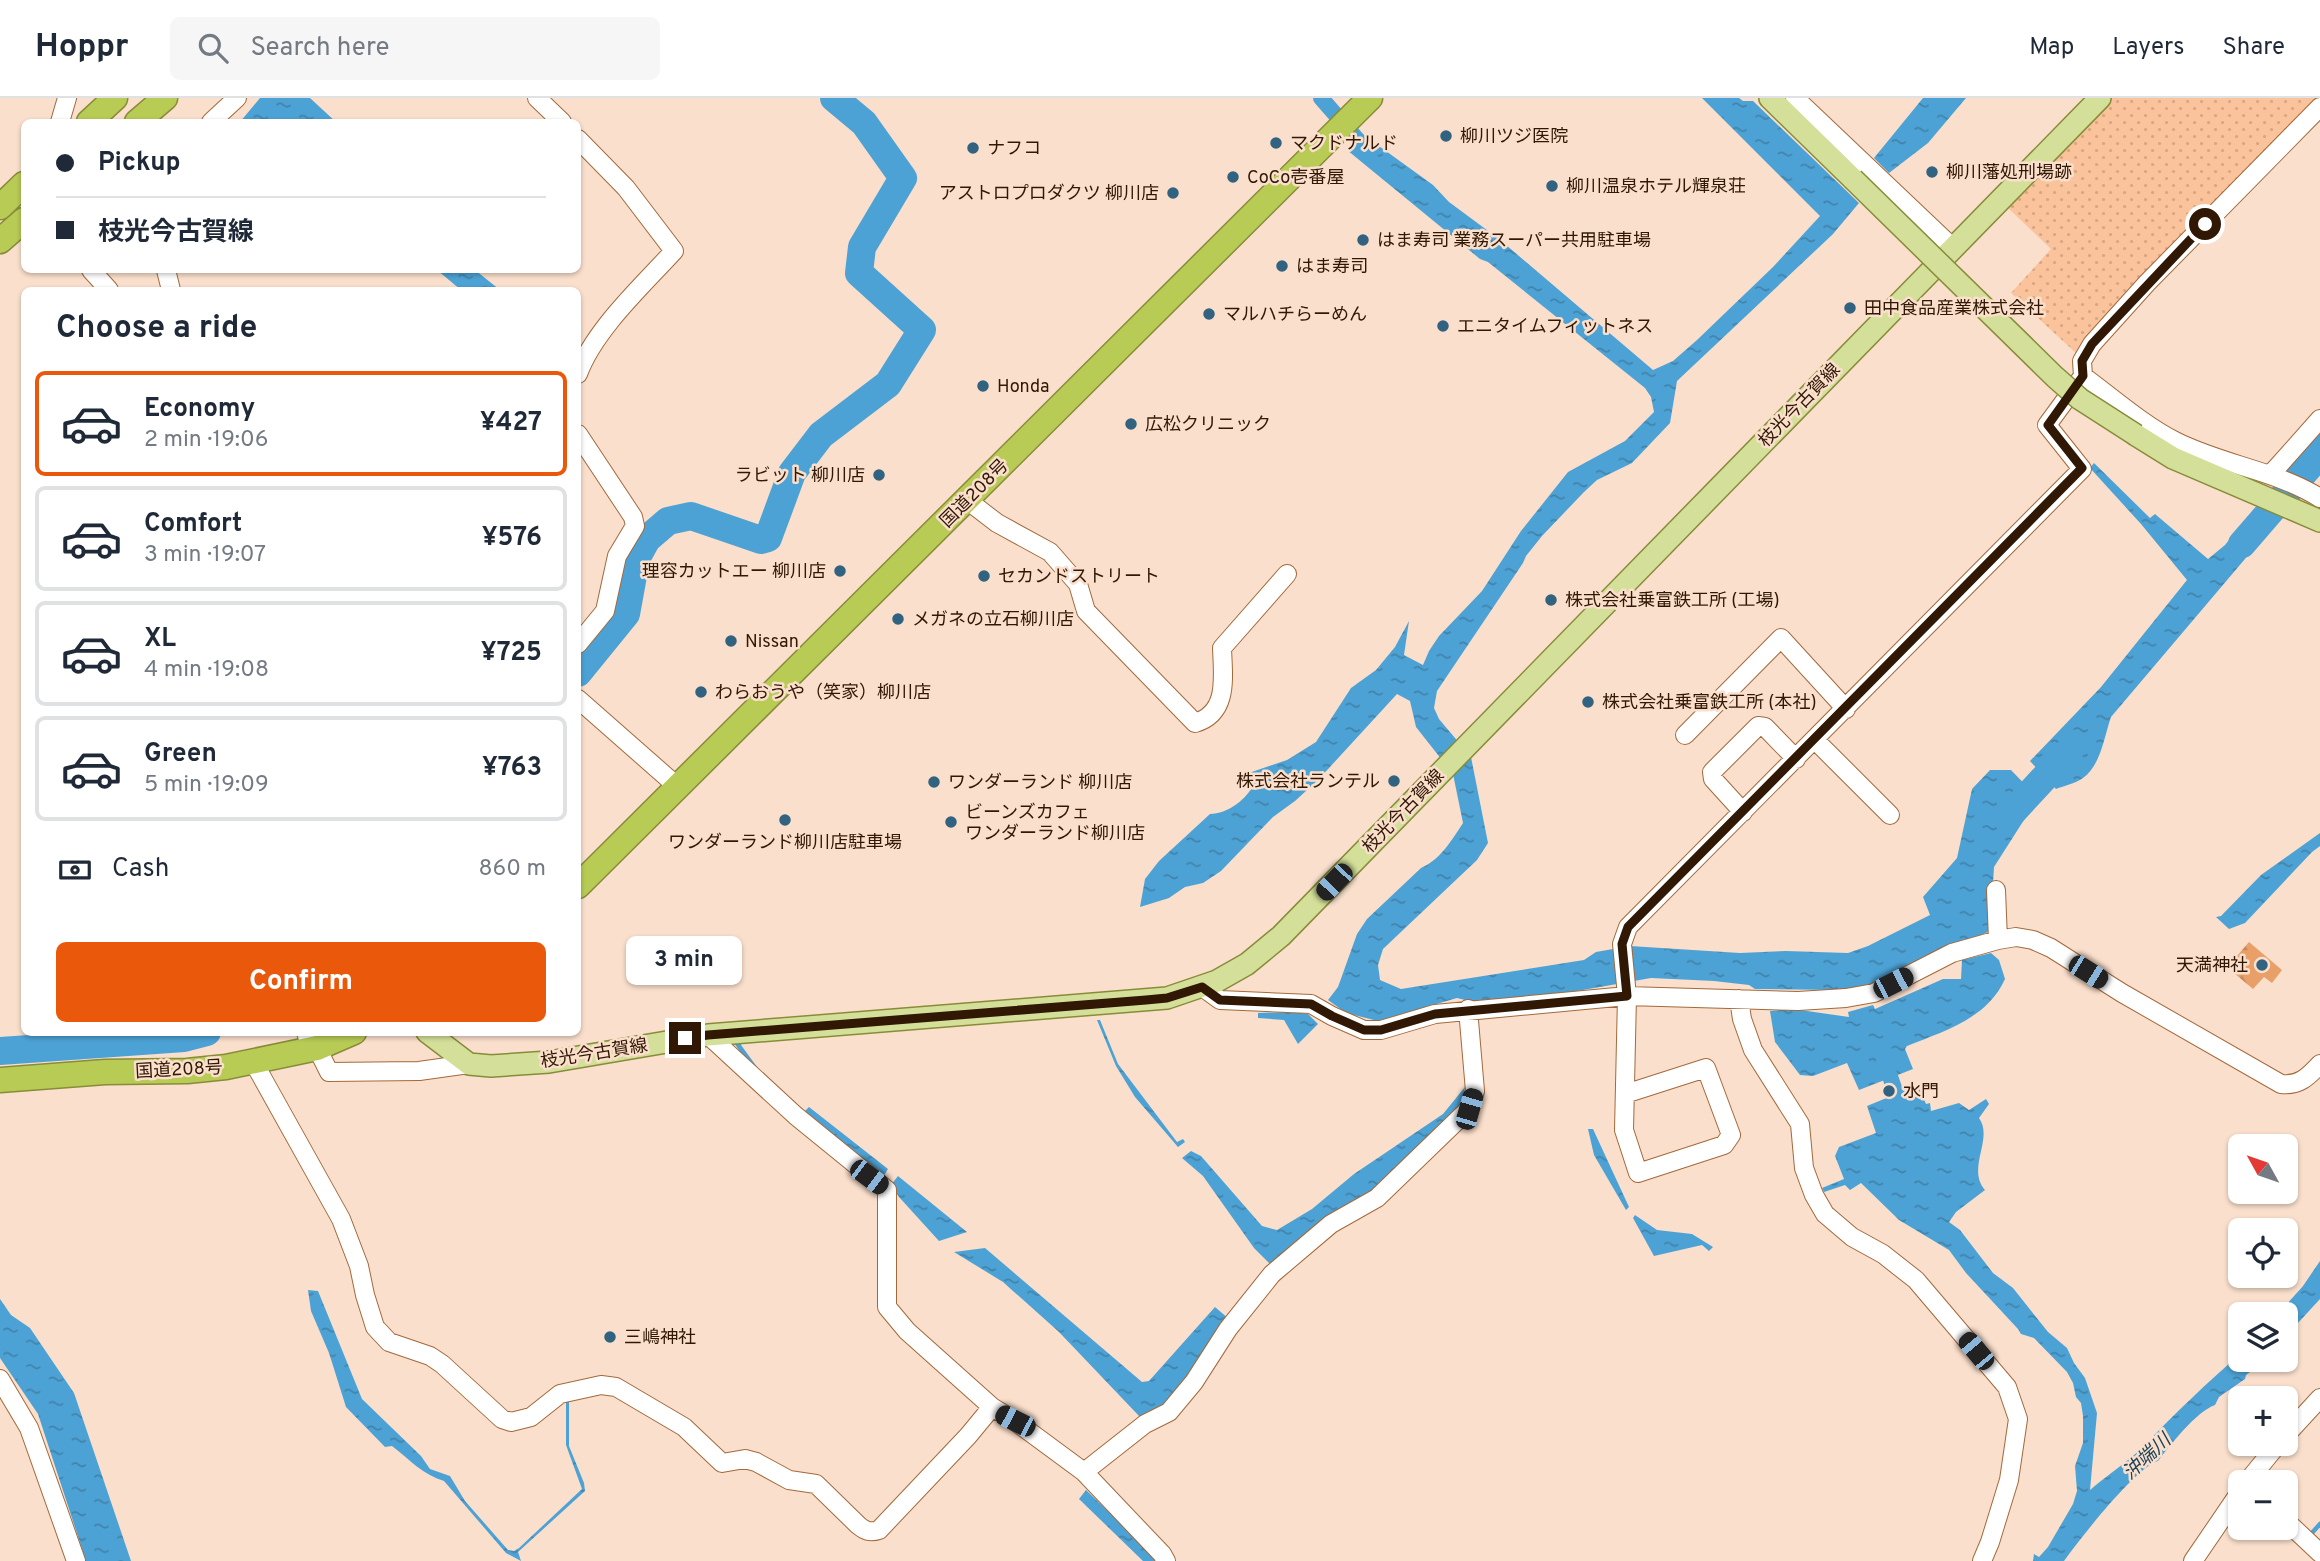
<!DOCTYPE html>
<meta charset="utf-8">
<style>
body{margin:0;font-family:Overpass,"Noto Sans JP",sans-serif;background:#f6f6f7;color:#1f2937;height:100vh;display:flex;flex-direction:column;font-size:26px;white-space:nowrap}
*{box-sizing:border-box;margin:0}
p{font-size:23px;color:#747a83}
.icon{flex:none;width:38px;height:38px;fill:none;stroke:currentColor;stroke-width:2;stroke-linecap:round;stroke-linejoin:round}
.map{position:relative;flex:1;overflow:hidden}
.side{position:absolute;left:21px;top:189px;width:560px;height:749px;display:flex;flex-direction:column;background:#fff;border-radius:10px;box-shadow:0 2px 5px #0004}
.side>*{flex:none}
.guide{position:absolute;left:21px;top:21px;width:560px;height:154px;border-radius:10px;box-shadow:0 2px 5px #0004;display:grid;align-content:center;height:154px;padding:0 35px;background:#fff}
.needle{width:46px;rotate:310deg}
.controls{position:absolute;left:2228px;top:1036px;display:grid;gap:14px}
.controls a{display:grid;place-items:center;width:70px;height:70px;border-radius:10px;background:#fff;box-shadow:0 2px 5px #0004;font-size:35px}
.end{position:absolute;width:32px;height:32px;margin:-16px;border:9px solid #301804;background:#fff;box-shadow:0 0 0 4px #fff}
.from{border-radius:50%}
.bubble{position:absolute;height:49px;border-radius:10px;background:#fff;box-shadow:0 2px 5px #0004;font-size:23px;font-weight:700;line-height:49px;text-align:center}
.car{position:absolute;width:21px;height:42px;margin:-21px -10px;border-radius:9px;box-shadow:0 0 5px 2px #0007;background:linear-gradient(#222 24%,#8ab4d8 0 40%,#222 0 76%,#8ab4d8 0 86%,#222 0)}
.guide b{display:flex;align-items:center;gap:24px;height:66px;font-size:26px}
.guide b+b{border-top:2px solid #e0e1e3}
.guide i{width:18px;height:18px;background:#1f2937}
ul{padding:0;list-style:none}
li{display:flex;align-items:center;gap:21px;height:105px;margin:0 14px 10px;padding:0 21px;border:4px solid #e0e1e3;border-radius:10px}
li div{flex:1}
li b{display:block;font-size:26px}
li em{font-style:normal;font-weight:700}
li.current{border-color:#ea580c}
li>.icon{width:63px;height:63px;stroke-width:1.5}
h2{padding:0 35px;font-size:32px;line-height:84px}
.pay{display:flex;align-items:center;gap:18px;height:77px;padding:0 35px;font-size:26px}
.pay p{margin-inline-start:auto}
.action{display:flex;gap:14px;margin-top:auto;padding:14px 35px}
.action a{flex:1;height:80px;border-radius:10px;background:#ea580c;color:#fff;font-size:28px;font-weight:700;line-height:80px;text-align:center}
header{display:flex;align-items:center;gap:42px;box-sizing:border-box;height:98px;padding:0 35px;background:#fff;border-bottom:2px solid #e0e1e3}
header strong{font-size:33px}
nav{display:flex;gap:38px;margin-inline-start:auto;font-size:24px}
.search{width:490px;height:63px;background:#f6f6f7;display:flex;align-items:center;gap:18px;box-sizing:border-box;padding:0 24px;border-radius:10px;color:#747a83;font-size:26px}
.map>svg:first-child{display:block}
.forest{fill:url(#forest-firs)}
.park{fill:url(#park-dots)}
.water{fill:url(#water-ripples)}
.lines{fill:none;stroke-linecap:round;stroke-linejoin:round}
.stream{stroke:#4da2d5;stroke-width:4.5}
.canal{stroke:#4da2d5;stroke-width:16}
.river{stroke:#4da2d5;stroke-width:28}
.minor-casing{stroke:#a4693a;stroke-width:20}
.major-casing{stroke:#888c39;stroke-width:24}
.highway-casing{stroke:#888c39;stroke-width:27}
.minor{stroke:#fff;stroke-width:18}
.major{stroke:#d4e099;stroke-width:21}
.highway{stroke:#b7cb55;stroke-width:24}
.major-bridge-casing{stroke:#888c39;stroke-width:24;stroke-linecap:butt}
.major-bridge{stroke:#d4e099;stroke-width:21}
.route{stroke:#301804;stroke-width:9}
.poi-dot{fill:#316280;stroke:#fadfcc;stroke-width:2.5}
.labels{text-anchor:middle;stroke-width:5;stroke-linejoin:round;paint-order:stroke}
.poi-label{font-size:18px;fill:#301804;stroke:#fadfcc;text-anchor:start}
.street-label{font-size:18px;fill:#301804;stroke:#fadfcc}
.water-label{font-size:19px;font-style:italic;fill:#1e4359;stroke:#fadfcc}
</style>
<header>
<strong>Hoppr</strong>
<div class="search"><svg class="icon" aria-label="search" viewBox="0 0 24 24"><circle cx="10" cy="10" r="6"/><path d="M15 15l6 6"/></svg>Search here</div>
<nav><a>Map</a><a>Layers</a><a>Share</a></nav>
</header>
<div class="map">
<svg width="2320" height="1463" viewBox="0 0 2320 1463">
<defs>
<pattern id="forest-firs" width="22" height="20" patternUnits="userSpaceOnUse" patternTransform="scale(1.75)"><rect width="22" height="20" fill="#e8a068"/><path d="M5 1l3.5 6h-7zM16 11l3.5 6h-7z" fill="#c78959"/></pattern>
<pattern id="park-dots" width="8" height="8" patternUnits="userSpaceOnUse" patternTransform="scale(1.75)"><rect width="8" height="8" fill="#fac39b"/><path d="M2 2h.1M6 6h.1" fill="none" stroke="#d7a784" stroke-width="1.8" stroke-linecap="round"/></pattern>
<pattern id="water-ripples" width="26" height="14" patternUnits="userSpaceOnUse" patternTransform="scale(1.75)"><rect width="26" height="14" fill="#4da2d5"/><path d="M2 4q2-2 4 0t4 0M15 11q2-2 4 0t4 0" fill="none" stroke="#4083ab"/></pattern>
</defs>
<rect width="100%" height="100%" fill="#fadfcc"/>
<path class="forest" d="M 2249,844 L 2282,872 L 2272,885 L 2264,879 L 2253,891 L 2234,875 L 2237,872 L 2230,866 Z"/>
<path class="park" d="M 2112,0 L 2317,0 L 2182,138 L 2077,256 L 2011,195 L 2051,151 L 2006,108 Z"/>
<path class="water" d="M 260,0 L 310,0 L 336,24 L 240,24 Z
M 1702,0 L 1739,0 L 1743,3 L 1753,3 L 1859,105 L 1833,136 L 1677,283 L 1670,325 L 1632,365 L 1597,382 L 1584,394 L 1542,438 L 1526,458 L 1523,465 L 1437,593 L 1434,610 L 1439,621 L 1471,659 L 1488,745 L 1477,762 L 1383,851 L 1378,867 L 1380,882 L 1401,891 L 1584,862 L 1596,854 L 1630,848 L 1740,855 L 1786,853 L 1848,855 L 1868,848 L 1930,817 L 1923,799 L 1957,760 L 1972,691 L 1990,672 L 2011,672 L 2038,700 L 1994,769 L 1990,833 L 1864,889 L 1838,892 L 1755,891 L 1749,887 L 1714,883 L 1651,880 L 1577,893 L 1514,900 L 1473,904 L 1457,900 L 1378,923 L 1346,915 L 1328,902 L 1338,889 L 1357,836 L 1367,821 L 1421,770 C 1440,762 1452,742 1463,725 L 1453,676 L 1416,629 L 1410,603 L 1397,596 L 1318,682 L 1295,703 L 1273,719 L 1221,773 L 1203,785 L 1185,789 L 1169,800 L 1140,809 L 1145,781 L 1159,763 L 1210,716 C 1227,716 1248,701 1254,685 L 1246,676 L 1287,662 L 1316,644 L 1351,590 L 1376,572 L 1395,549 L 1409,523 L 1404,557 L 1423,567 L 1429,553 L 1439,538 L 1482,493 L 1521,433 L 1568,374 L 1625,343 L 1654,314 L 1651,299 L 1645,290 L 1488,164 L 1480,161 L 1347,52 L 1361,35 L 1433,87 L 1449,104 L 1499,141 L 1653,272 L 1673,263 L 1697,242 L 1773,169 L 1820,118 Z
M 1923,0 L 1966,0 L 1928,45 L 1889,75 L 1874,60 Z
M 437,172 L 475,172 L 500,192 L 461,192 Z
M 2320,335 L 2320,373 L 2310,384 L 2287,373 L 2289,369 Z
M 2094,365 L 2150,420 L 2155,416 L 2208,461 L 2225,447 L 2254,411 L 2278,422 L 2111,619 C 2104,639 2101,667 2083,680 C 2076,685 2064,688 2056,691 L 2030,663 L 2101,589 L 2187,482 L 2141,426 L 2090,370 Z
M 2320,735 L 2320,748 L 2312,754 L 2245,825 L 2229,831 L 2216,819 L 2221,818 L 2261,777 Z
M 1991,855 L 1999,862 L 2005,881 C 1987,921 1944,933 1907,948 L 1905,951 L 1913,971 L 1859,992 L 1847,965 L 1813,978 L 1800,977 L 1775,944 L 1770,913 L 1793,911 L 1849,919 L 1848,914 L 1873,907 L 1875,911 L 1943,881 L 1961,881 L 1962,862 Z
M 1294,914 L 1308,916 L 1318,926 L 1298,946 L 1284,922 L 1258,920 L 1258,915 Z
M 1097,922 L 1100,922 L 1118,966 L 1177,1044 L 1183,1041 L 1185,1044 L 1178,1049 L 1135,999 L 1116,968 Z
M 743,942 L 741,947 L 760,973 L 805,1013 L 809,1009 L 888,1071 L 883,1079 L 756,977 L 734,945 Z
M 1918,987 L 1926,1006 L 1930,1005 L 1931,1013 L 1959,1005 L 1969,1012 L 1986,1001 L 1989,1006 L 1979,1020 C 1994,1041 1966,1070 1985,1092 L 1956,1114 L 1949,1124 L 1960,1132 L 1993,1175 L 2013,1190 L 2048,1234 L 2067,1250 L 2074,1265 L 2085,1280 L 2097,1315 L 2090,1392 C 2107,1377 2129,1363 2145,1347 C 2175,1315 2207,1285 2240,1256 L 2240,1262 L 2266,1262 L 2246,1277 L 2245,1281 L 2219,1299 L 2215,1307 C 2196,1314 2171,1346 2158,1363 C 2136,1369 2079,1442 2064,1463 L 2033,1463 L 2034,1456 L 2039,1459 L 2048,1449 L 2073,1406 L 2077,1393 L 2075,1368 L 2083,1345 L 2083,1318 L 2081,1305 L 2076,1299 L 2073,1285 L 2067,1274 L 2034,1240 L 2021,1236 L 2018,1231 L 1966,1175 L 1949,1152 L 1899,1122 L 1861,1085 L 1850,1092 L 1845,1087 L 1824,1094 L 1822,1090 L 1844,1081 L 1835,1058 L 1839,1049 L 1876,1035 L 1867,1008 Z
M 1465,989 L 1460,1010 L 1383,1089 L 1273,1169 L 1254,1150 L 1203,1078 L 1182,1060 L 1191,1053 L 1201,1058 L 1262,1128 L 1277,1132 L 1312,1111 L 1354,1076 L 1443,1016 Z
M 1588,1031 L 1593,1031 L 1629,1109 L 1626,1112 L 1594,1057 Z
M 898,1078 L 967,1134 L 939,1143 L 899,1099 L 891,1087 Z
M 1635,1117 L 1657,1132 L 1692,1136 L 1713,1149 L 1709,1153 L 1702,1147 L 1654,1158 L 1633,1120 Z
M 985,1150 L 1142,1284 L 1149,1283 L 1215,1209 L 1229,1221 L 1163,1312 L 1140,1319 L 1059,1234 L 1003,1184 L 954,1154 Z
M 2320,1163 L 2320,1201 L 2286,1238 L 2286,1216 L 2278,1216 L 2303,1188 Z
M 308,1192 L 318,1193 L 362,1301 L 421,1358 L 430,1371 L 450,1378 L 465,1403 L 508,1452 L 514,1453 L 519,1450 L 582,1391 L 566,1347 L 566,1297 L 569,1296 L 569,1348 L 584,1385 L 585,1393 L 518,1454 L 521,1463 L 506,1455 L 444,1383 C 423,1377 409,1361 392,1348 L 385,1349 L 346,1309 L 329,1255 L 311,1213 Z
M 0,1201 L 11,1217 L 30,1230 L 74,1295 L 131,1463 L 86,1463 L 38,1316 L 0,1260 Z
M 1086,1392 L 1154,1458 L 1157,1463 L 1143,1463 L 1079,1401 Z"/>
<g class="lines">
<path class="stream" d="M 2311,1436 L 2320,1426"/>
<path class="canal" d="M 1321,0 L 1370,56
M 1884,961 L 1903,1016"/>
<path class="river" d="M 2242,446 L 2320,356
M 578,575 L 626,516 L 636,461 L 647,441 L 668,423 L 691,418 L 761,442 L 768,440 L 792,375 L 821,337 L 888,286 L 922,232 L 859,175 L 862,149 L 903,80 L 864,25 L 834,0
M 2007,720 L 2070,652
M 0,953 L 184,940 L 207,934"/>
<defs>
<path id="minor" d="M 537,0 L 562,24
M 1795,0 L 1953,150
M 60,24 L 67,0
M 211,24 L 237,0
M 578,41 L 626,90 L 674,153 C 642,188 594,232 578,276
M 91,172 L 109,192
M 166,172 L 171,192
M 2083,278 C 2113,300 2142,326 2175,343 C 2222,367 2275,372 2320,400
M 578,336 L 633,419 L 635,428 L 617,458 L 605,513 L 578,546
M 2271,376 L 2320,321
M 967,402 L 997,425 L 1050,454 L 1078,486 L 1086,513 L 1195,625 C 1229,615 1223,579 1222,550 L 1287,476
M 578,601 L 678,689
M 1685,637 L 1781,540 L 1846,611
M 1815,642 L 1890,717
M 1743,714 L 1713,681 L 1712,674 L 1758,628 L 1765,629 L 1796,661
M 1996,792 L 1998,842
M 1202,889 L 1220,902 L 1311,906 L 1332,918 L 1364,932 L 1381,932 L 1435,916 L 1627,898 L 1798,903 L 1846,900 L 1874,895 L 1952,855 L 1998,842 L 2016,839 L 2033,842 L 2051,850 L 2122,895 L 2281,986 C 2299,988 2308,979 2320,966
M 1739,901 L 1742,921 L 1753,952 L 1800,1026 L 1804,1070 L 1814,1097 L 1825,1116 L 1852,1139 L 1883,1156 L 1916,1182 L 2007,1289 L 2018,1321 L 2009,1382 L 1990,1444 L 1982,1463
M 306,934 L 308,941 L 317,950 L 329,974 L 419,973 L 469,966
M 708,937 L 796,1018 L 887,1092 L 887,1209 L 907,1233 L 992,1309 L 1015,1323 L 1084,1374 L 1162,1456 L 1166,1463
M 254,965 L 341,1121 L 359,1168 L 365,1197 L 375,1229 L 389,1244 L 430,1258 L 442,1266 L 502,1321 L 511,1324 L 531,1319 L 560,1296 L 601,1287 L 616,1289 L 684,1329 L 722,1365 L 745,1361 L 756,1364 L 789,1382 L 816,1386 L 858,1427 C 865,1433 870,1435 879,1432 L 968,1338 L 992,1309
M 1625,996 L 1706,970 L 1731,1037 L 1724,1047 L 1638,1075 L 1624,1032 L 1627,898 L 1622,846 L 1628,829 L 2082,371 L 2047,327 L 2083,278 L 2082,263 L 2092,246 L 2147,185 L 2320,9
M 0,1281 L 29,1330 L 76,1463
M 2286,1337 L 2320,1300
M 1084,1374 L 1145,1326 L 1169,1314 L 1194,1284 L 1228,1231 L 1272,1176 L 1331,1126 L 1377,1100 L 1469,1011 L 1475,993 L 1468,911
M 2247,1384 L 2278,1346
M 2286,1423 L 2320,1455
M 2193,1463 L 2240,1394"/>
<path id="major" d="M 1770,0 L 1853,81
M 2136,337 L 2173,360 L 2320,423
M 427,934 L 469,966 L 491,968 L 549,964 L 708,937 L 1167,900 L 1217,883 L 1247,866 L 1281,838 L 2100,0"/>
<path id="highway" d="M 89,24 L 115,0
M 137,24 L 165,0
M 0,109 L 24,86
M 0,143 L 24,122
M 578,788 L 1370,0
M 0,982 L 105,974 L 187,973 L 226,969 L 317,950 L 354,934"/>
</defs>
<use href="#minor" class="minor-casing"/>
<use href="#major" class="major-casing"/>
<use href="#highway" class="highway-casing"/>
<use href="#minor" class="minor"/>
<use href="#major" class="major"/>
<use href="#highway" class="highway"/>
<defs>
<path id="major-bridge" d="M 1853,81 L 2055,279 L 2080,301 L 2136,337"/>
</defs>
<use href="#major-bridge" class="major-bridge-casing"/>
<use href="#major-bridge" class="major-bridge"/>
</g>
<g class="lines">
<path class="route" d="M 685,940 L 708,937 L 1146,902 L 1167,900 L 1202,889 L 1220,902 L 1311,906 L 1332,918 L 1364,932 L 1381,932 L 1435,916 L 1627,898 L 1622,846 L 1628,829 L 2082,370 L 2048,327 L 2083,278 L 2082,263 L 2092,246 L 2205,126"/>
</g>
<g class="poi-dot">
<circle cx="1446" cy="38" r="7"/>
<circle cx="1276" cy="45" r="7"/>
<circle cx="973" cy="50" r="7"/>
<circle cx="1932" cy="74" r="7"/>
<circle cx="1233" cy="79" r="7"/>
<circle cx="1552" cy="88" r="7"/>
<circle cx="1173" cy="95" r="7"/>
<circle cx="1363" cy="142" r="7"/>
<circle cx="1282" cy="168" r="7"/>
<circle cx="1850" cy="210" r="7"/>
<circle cx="1209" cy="216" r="7"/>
<circle cx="1443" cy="228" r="7"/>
<circle cx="983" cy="288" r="7"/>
<circle cx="1131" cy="326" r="7"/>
<circle cx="879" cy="377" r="7"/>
<circle cx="840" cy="473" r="7"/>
<circle cx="984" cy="478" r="7"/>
<circle cx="1551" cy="502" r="7"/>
<circle cx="898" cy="521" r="7"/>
<circle cx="731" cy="543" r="7"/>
<circle cx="701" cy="594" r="7"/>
<circle cx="1588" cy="604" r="7"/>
<circle cx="1394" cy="683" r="7"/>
<circle cx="934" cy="684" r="7"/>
<circle cx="785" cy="722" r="7"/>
<circle cx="951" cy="724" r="7"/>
<circle cx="2262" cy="867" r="7"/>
<circle cx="1889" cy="993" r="7"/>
<circle cx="610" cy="1239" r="7"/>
</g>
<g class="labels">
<g class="poi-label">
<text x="1460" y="44">柳川ツジ医院</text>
<text x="1290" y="51">マクドナルド</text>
<text x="987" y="56">ナフコ</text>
<text x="1946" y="80">柳川藩処刑場跡</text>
<text x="1247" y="85">CoCo壱番屋</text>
<text x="1566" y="94">柳川温泉ホテル輝泉荘</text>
<text x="1159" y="101" text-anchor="end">アストロプロダクツ 柳川店</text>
<text x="1377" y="148">はま寿司 業務スーパー共用駐車場</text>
<text x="1296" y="174">はま寿司</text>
<text x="1864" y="216">田中食品産業株式会社</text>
<text x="1223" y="222">マルハチらーめん</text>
<text x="1457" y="234">エニタイムフィットネス</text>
<text x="997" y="294">Honda</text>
<text x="1145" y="332">広松クリニック</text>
<text x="865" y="383" text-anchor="end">ラビット 柳川店</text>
<text x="826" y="479" text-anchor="end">理容カットエー 柳川店</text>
<text x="998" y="484">セカンドストリート</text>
<text x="1565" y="508">株式会社乗富鉄工所 (工場)</text>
<text x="912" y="527">メガネの立石柳川店</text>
<text x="745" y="549">Nissan</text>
<text x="715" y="600">わらおうや（笑家）柳川店</text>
<text x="1602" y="610">株式会社乗富鉄工所 (本社)</text>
<text x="1380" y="689" text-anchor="end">株式会社ランテル</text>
<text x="948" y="690">ワンダーランド 柳川店</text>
<text x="965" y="720">ビーンズカフェ<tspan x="965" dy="21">ワンダーランド柳川店</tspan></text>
<text x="785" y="750" text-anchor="middle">ワンダーランド柳川店駐車場</text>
<text x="2248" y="873" text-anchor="end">天満神社</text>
<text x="1903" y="999">水門</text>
<text x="624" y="1245">三嶋神社</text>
</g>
<g class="street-label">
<text transform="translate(1799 307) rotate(-46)" y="6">枝光今古賀線</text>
<text transform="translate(974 395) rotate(-45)" y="6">国道208号</text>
<text transform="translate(1403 713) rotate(-46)" y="6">枝光今古賀線</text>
<text transform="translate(594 955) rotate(-9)" y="6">枝光今古賀線</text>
<text transform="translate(179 971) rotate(-3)" y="6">国道208号</text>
</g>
<g class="water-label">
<text transform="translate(2146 1358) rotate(-43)" y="7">沖端川</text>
</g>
</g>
</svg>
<div class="controls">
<a><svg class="needle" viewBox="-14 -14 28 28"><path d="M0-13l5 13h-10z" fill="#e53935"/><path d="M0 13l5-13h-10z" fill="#747a83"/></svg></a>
<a><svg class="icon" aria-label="locate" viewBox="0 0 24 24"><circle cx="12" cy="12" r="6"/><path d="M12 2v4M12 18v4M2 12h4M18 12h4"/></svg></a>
<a><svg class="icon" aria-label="layers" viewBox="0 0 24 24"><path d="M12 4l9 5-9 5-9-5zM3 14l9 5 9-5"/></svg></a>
<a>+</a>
<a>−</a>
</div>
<i class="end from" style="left:2205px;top:126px"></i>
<i class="end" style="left:685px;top:940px"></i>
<div class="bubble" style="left:626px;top:838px;width:116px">3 min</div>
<i class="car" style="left:1334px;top:784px;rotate:224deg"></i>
<i class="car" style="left:2088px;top:874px;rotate:122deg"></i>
<i class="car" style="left:1893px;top:885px;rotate:63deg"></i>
<i class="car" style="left:1469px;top:1011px;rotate:16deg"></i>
<i class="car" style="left:869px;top:1079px;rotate:127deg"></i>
<i class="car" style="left:1976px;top:1253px;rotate:320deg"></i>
<i class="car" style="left:1015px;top:1323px;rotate:297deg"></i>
<div class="guide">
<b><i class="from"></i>Pickup</b>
<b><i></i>枝光今古賀線</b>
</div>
<section class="side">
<h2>Choose a ride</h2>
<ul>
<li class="current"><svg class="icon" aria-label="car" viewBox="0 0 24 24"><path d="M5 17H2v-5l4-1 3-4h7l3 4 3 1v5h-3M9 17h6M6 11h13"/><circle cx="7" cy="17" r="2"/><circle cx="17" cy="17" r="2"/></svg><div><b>Economy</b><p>2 min · 19:06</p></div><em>¥427</em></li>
<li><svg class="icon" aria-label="car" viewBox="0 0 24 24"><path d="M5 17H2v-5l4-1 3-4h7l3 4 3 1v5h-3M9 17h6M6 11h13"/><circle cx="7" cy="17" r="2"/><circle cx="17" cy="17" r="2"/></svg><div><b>Comfort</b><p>3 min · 19:07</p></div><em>¥576</em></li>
<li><svg class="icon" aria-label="car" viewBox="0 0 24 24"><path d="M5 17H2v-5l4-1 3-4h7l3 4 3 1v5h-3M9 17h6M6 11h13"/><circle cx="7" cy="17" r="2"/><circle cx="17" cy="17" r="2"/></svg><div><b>XL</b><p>4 min · 19:08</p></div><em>¥725</em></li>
<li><svg class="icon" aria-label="car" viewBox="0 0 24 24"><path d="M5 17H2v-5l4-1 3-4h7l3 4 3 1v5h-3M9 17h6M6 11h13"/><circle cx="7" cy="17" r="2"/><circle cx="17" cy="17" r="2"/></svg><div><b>Green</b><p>5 min · 19:09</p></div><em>¥763</em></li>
</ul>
<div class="pay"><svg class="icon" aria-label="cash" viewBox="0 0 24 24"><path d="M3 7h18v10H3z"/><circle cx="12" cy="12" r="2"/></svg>Cash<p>860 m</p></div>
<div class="action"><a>Confirm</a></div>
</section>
</div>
